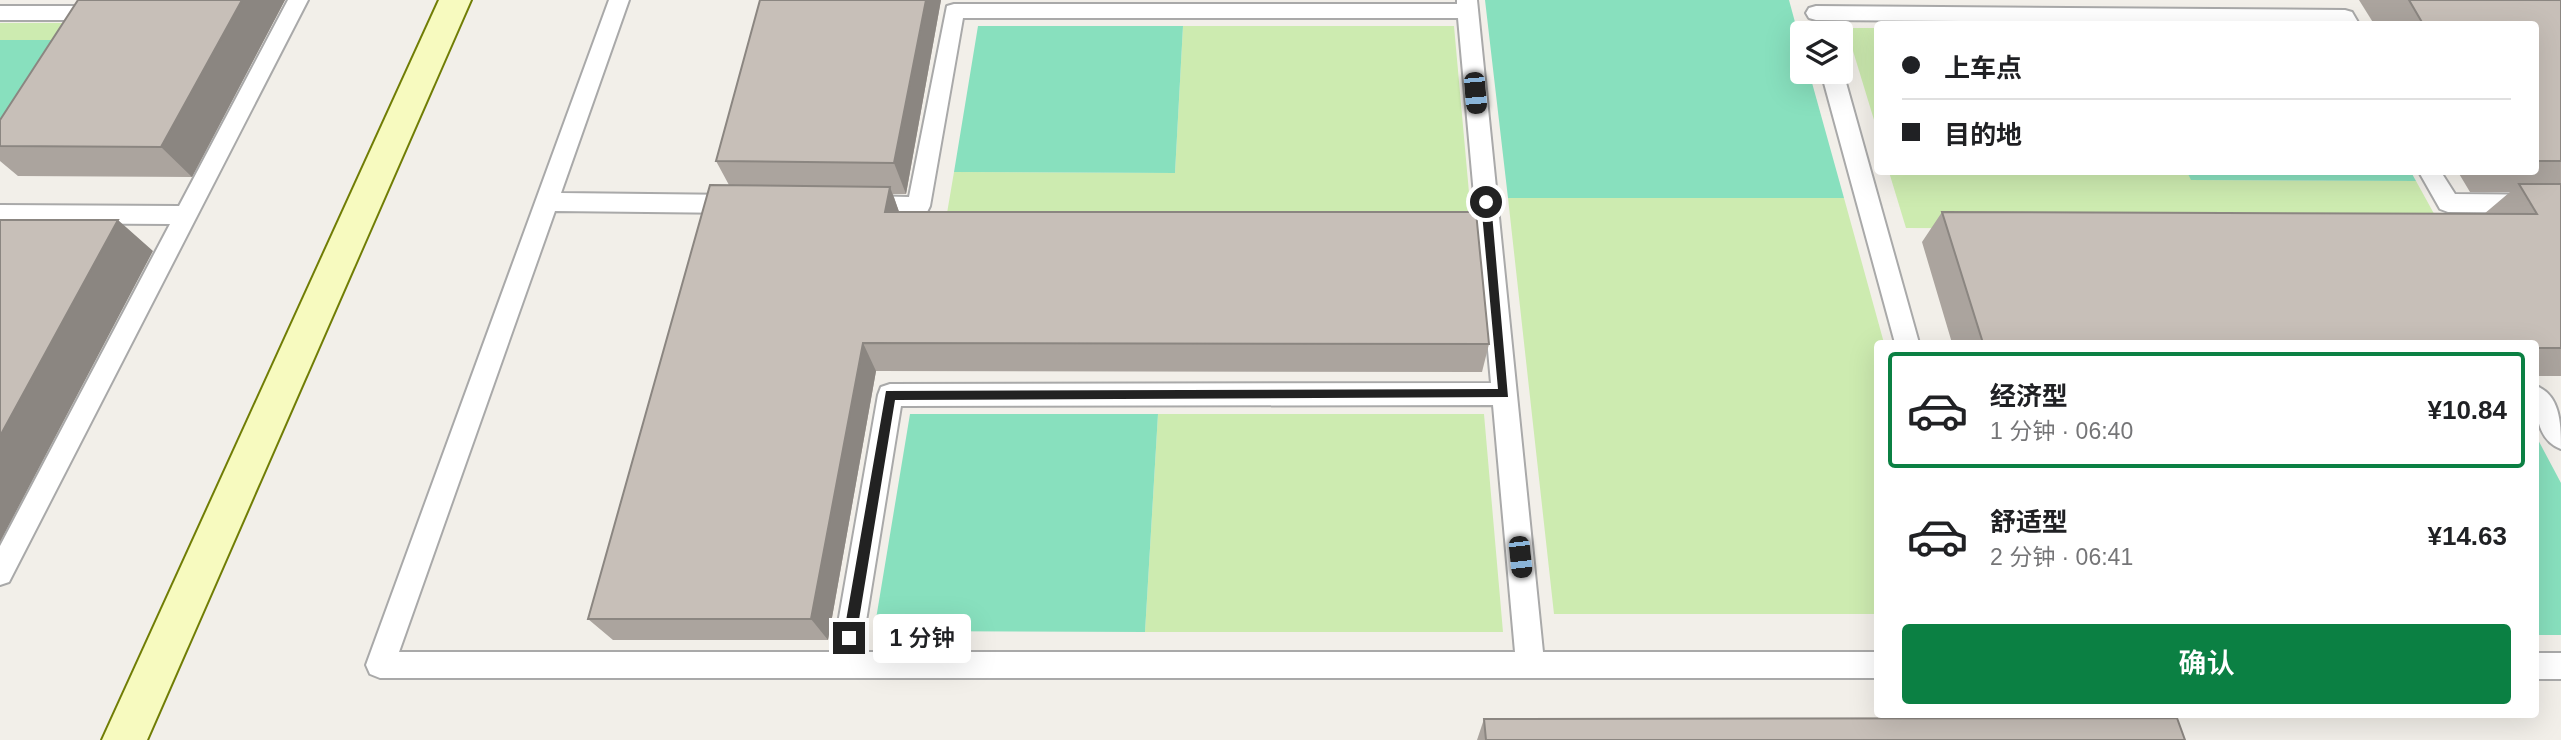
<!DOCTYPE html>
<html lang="zh">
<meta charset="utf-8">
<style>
body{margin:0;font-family:Arial,"Noto Sans SC",sans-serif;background:#f6f6f6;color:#202124;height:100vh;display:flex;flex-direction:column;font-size:26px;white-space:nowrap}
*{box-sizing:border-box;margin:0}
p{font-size:23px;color:#757577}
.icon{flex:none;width:38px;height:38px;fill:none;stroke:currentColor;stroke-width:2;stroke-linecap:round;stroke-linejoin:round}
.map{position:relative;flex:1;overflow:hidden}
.side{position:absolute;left:1874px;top:340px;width:665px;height:378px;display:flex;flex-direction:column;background:#fff;border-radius:7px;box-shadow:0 7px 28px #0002}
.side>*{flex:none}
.top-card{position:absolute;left:1874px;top:21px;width:665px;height:154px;border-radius:7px;box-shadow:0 7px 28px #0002;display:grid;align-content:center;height:154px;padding:0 28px;background:#fff}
.controls{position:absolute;left:1790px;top:21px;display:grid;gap:14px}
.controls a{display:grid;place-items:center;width:63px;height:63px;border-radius:7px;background:#fff;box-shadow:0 7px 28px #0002;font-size:35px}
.end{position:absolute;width:32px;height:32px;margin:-16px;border:9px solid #222;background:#fff;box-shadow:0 0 0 4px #fff}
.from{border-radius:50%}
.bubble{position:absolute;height:49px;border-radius:7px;background:#fff;box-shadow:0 7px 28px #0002;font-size:23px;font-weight:600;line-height:49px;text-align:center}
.car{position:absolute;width:21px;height:42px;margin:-21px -10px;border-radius:9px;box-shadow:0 0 5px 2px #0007;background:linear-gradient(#222 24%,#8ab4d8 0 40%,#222 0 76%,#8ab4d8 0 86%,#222 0)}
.top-card b{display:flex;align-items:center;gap:24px;height:66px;font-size:26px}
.top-card b+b{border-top:2px solid #e0e0e0}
.top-card i{width:18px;height:18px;background:#202124}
ul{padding:12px 0 0;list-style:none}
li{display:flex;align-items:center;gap:21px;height:116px;margin:0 14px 10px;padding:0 14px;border:4px solid transparent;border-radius:7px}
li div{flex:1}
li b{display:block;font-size:26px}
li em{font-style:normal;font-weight:600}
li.on{border-color:#0b8043}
li>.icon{width:63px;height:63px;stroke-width:1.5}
.primary-button{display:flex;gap:14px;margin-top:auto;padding:14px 28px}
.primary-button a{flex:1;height:80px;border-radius:7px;background:#0b8043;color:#fff;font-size:28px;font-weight:600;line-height:80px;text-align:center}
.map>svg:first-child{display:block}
.grass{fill:#cdebb0}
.pitch{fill:#88e0be}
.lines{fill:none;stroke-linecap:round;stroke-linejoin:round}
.lane-casing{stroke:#a9a9a9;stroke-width:4}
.secondary-casing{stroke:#707d05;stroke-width:4}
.lane{fill:#fff;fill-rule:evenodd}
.secondary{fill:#f7fabf;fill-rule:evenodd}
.wall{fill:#aba49e}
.shaded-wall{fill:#8b8681}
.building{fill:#c7bfb8;stroke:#8b8681;stroke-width:2}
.route{fill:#222}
</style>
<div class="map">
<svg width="2561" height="740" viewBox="0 0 2561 740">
<rect width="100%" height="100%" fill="#f2efe9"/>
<path class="grass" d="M 0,23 L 69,23 L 58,40 L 0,40 Z
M 1183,26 L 1454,26 L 1472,226 L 945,225 L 954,172 L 1175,173 Z
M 1846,28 L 1878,28 L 1878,133 Z
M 1889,172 L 2187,172 L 2192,180 L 2416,181 L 2443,230 L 1906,228 Z
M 1508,198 L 1844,198 L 1884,343 L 1878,343 L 1878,614 L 1554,614 Z
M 1158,414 L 1484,414 L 1503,632 L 1145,632 Z"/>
<path class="pitch" d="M 1485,0 L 1789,0 L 1802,48 L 1802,72 L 1809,72 L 1844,198 L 1508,198 Z
M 978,26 L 1183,26 L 1175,173 L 954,172 Z
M 0,40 L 58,40 L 0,131 Z
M 2187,172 L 2411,172 L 2416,181 L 2191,180 Z
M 910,414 L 1158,414 L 1145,632 L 874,631 Z
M 2536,436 L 2561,483 L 2561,635 L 2536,635 Z"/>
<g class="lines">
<defs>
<path id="lane" d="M 288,0 L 308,0 L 9,582 L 0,585 L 0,546 L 170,224 L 0,223 L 0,205 L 179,206 Z
M 609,0 L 629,0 L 561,193 L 738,195 L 746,198 L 749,204 L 746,210 L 738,213 L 555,211 L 399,652 L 833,652 L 878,395 L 881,387 L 890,384 L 1491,383 L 1458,18 L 963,18 L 930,206 L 927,212 L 919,215 L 865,214 L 857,211 L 854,205 L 857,199 L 865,196 L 909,197 L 947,6 L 954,4 L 1457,4 L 1457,0 L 1477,0 L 1543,652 L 1878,652 L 1878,678 L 380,678 L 370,674 L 366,665 ZM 1493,405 L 1515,652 L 861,652 L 901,406 Z
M 0,6 L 98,6 L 105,8 L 108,13 L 102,23 L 95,25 L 86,20 L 0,20 Z
M 1816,6 L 2345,10 L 2352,12 L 2359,24 L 1816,20 L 1809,18 L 1806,13 L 1809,8 Z
M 1841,69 L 1843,72 L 1919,343 L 1895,343 L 1821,72 L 1841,72 Z
M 2419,172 L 2441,172 L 2455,194 L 2561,195 L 2561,213 L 2448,212 L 2440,209 Z
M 2536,386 C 2561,395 2561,426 2561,449 C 2536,440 2535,409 2536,386 Z
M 2536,653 L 2561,653 L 2561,679 L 2536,679 Z"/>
<path id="secondary" d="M 439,0 L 471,0 L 147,740 L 102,740 Z"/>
</defs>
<use href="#lane" class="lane-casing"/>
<use href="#secondary" class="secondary-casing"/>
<use href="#lane" class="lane"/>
<use href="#secondary" class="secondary"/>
</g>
<path class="wall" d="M 78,0 L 285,0 L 192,177 L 18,176 L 0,161 L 0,120 Z
M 941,0 L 906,194 L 893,194 L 899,212 L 1489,344 L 1482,372 L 876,371 L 828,640 L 613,640 L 588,619 L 729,185 L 716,161 Z
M 2359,0 L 2561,0 L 2561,376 L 2536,376 L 2536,343 L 1952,343 L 1922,242 L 1942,212 L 2484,214 L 2510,192 L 2470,192 L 2458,172 L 2536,172 L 2536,24 L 2374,24 Z
M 1484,719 L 2185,740 L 1477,740 Z"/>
<path class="shaded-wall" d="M 242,0 L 285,0 L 192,177 L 161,147 Z
M 926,0 L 941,0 L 906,194 L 894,163 Z
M 890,187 L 901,217 L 885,212 Z
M 118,220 L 153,251 L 0,542 L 0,436 Z
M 863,343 L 876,371 L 828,640 L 811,619 Z"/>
<path class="building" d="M 78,0 L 242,0 L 161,147 L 0,146 L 0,120 Z
M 760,0 L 926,0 L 894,163 L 716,161 Z
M 2409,0 L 2561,0 L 2561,161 L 2536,161 L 2536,24 L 2423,24 Z
M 2519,184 L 2561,184 L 2561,348 L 2536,348 L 2536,343 L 1983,343 L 1942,212 L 2537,214 Z
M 710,185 L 890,187 L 885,212 L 1476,212 L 1489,344 L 863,343 L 811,619 L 588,619 Z
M 0,220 L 118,220 L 0,436 Z
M 2177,718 L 2185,740 L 1486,740 L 1484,719 Z"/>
<path class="route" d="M 1486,198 L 1491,202 L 1508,397 L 895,400 L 856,638 L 854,642 L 845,642 L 843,638 L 886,391 L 1498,389 L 1481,202 Z"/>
</svg>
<div class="controls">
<a><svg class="icon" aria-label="layers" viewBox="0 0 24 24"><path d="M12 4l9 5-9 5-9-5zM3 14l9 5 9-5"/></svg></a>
</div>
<i class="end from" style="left:1486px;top:202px"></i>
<i class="end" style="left:849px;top:638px"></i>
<div class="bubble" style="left:873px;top:614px;width:98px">1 分钟</div>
<i class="car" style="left:1475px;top:93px;rotate:175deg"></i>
<i class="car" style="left:1520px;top:557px;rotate:174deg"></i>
<div class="top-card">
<b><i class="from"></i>上车点</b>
<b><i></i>目的地</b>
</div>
<section class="side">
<ul>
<li class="on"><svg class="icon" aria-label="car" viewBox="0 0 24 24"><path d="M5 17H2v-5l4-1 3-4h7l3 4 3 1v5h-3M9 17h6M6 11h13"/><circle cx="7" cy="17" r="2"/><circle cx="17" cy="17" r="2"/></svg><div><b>经济型</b><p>1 分钟 · 06:40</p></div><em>¥10.84</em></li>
<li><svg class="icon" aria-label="car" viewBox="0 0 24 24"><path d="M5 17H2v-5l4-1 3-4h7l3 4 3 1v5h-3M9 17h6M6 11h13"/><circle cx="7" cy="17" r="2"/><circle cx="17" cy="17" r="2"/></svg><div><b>舒适型</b><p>2 分钟 · 06:41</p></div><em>¥14.63</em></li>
</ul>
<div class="primary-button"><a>确认</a></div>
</section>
</div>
